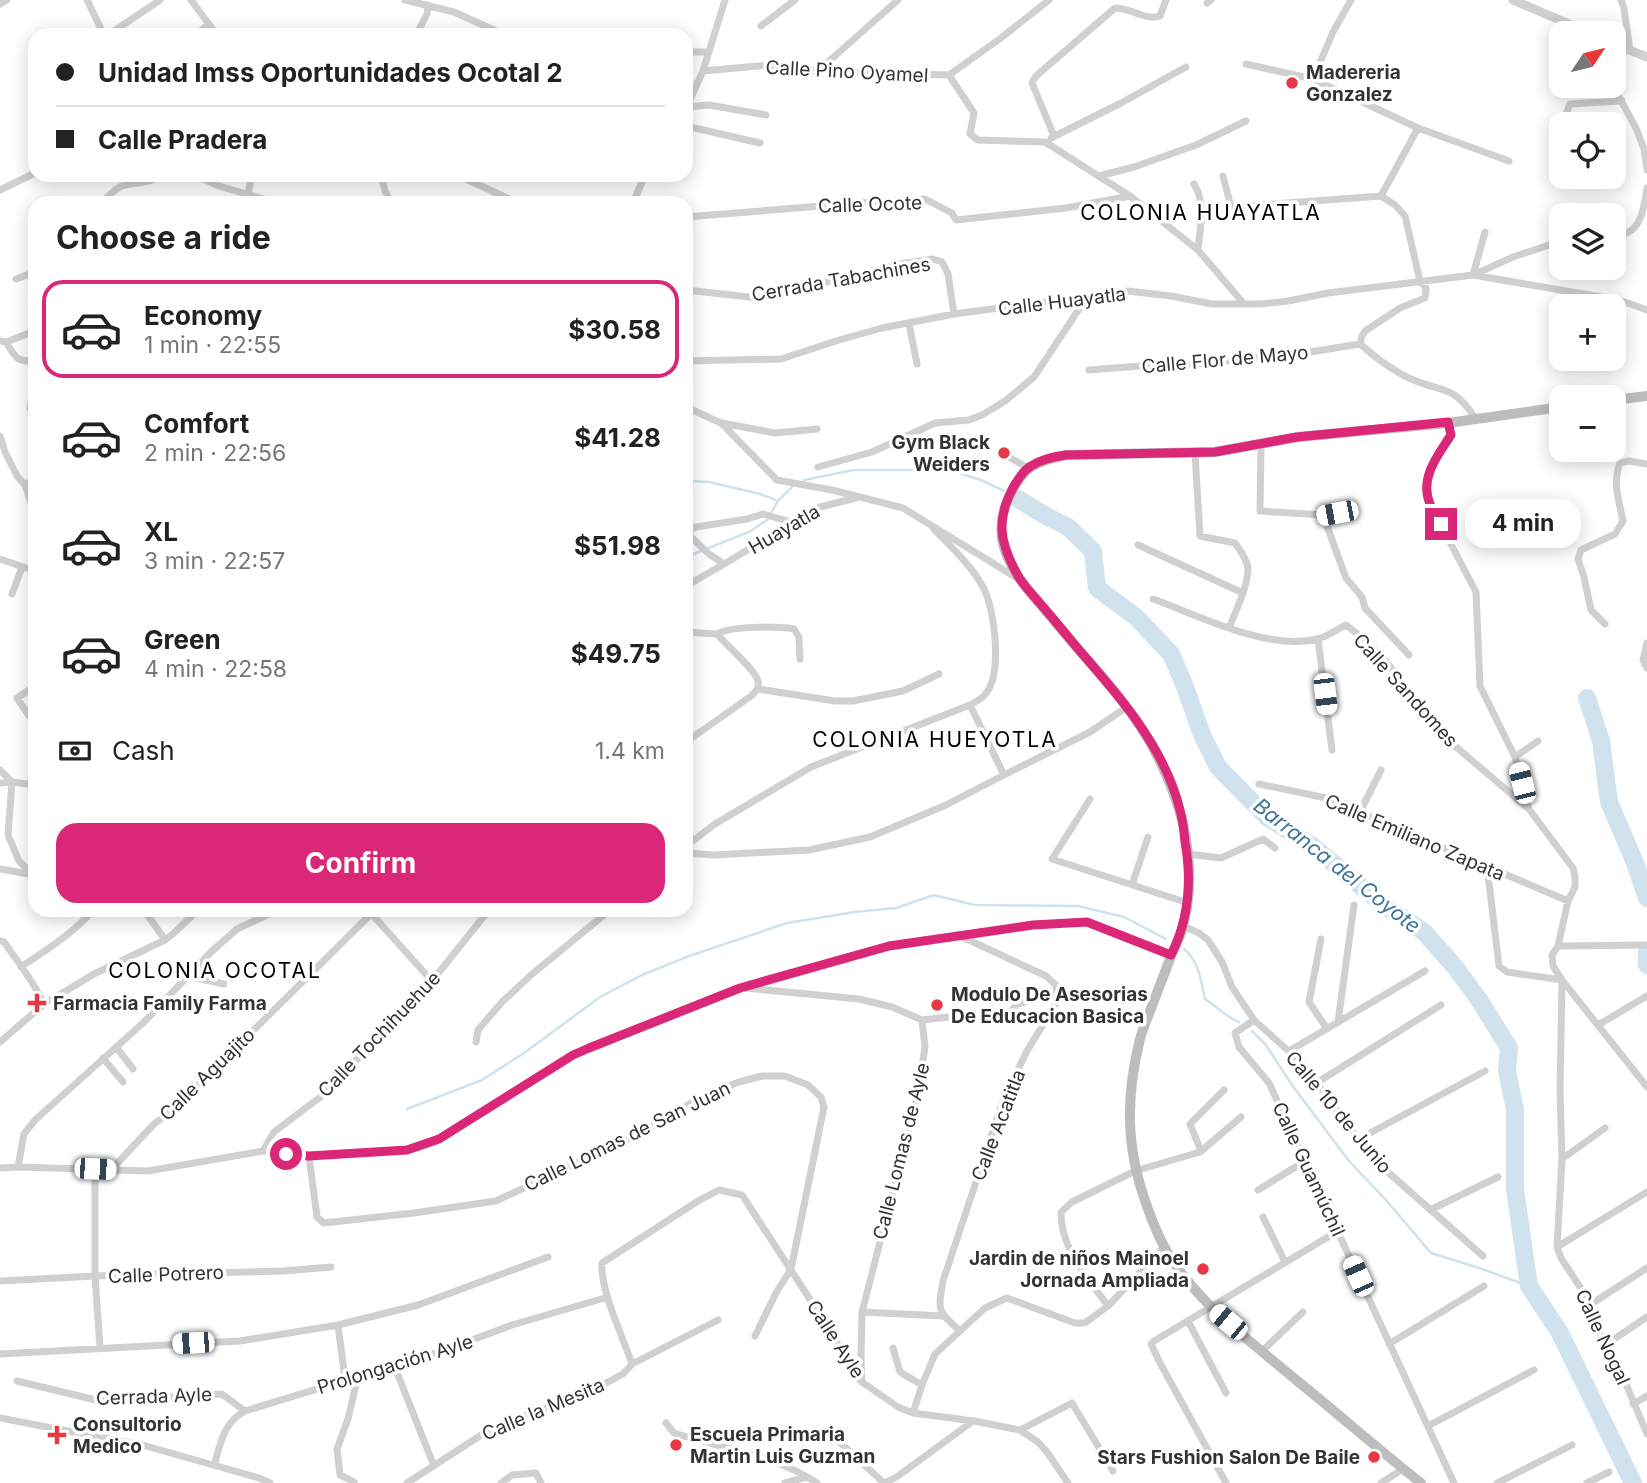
<!DOCTYPE html>
<meta charset="utf-8">
<style>
body{margin:0;font-family:Inter,sans-serif;background:#f6f6f6;color:#222;height:100vh;display:flex;flex-direction:column;font-size:26px;white-space:nowrap}
*{box-sizing:border-box;margin:0}
p{font-size:23px;color:#767676}
.icon{flex:none;width:38px;height:38px;fill:none;stroke:currentColor;stroke-width:2;stroke-linecap:round;stroke-linejoin:round}
.map{position:relative;flex:1;overflow:hidden}
.details{position:absolute;left:28px;top:196px;width:665px;height:721px;display:flex;flex-direction:column;background:#fff;border-radius:21px;box-shadow:0 4px 18px #0003}
.details>*{flex:none}
.guide{position:absolute;left:28px;top:28px;width:665px;height:154px;border-radius:21px;box-shadow:0 4px 18px #0003;display:grid;align-content:center;height:154px;padding:0 28px;background:#fff}
.needle{width:46px;rotate:55deg}
.tools{position:absolute;left:1549px;top:21px;display:grid;gap:14px}
.tools a{display:grid;place-items:center;width:77px;height:77px;border-radius:14px;background:#fff;box-shadow:0 4px 18px #0003;font-size:35px}
.end{position:absolute;width:32px;height:32px;margin:-16px;border:9px solid #db2777;background:#fff;box-shadow:0 0 0 4px #fff}
.from{border-radius:50%}
.bubble{position:absolute;height:49px;border-radius:21px;background:#fff;box-shadow:0 4px 18px #0003;font-size:23px;font-weight:700;line-height:49px;text-align:center}
.car{position:absolute;width:21px;height:42px;margin:-21px -10px;border-radius:9px;box-shadow:0 0 5px 2px #0007;background:linear-gradient(#fff 24%,#345 0 40%,#fff 0 76%,#345 0 86%,#fff 0)}
.guide b{display:flex;align-items:center;gap:24px;height:66px;font-size:26px}
.guide b+b{border-top:2px solid #e0e0e0}
.guide i{width:18px;height:18px;background:#222}
ul{padding:0;list-style:none}
li{display:flex;align-items:center;gap:21px;height:98px;margin:0 14px 10px;padding:0 14px;border:4px solid transparent;border-radius:21px}
li div{flex:1}
li b{display:block;font-size:26px}
li em{font-style:normal;font-weight:700}
li.selected{border-color:#db2777}
li>.icon{width:63px;height:63px;stroke-width:1.5}
h2{padding:0 28px;font-size:32px;line-height:84px}
.pay{display:flex;align-items:center;gap:18px;height:77px;padding:0 28px;font-size:26px}
.pay p{margin-inline-start:auto}
.action{display:flex;gap:14px;margin-top:auto;padding:14px 28px}
.action a{flex:1;height:80px;border-radius:21px;background:#db2777;color:#fff;font-size:28px;font-weight:700;line-height:80px;text-align:center}
.map>svg:first-child{display:block}
.lines{fill:none;stroke-linecap:round;stroke-linejoin:round}
.stream{stroke:#cfe2ee;stroke-width:2.5}
.river{stroke:#cfe2ee;stroke-width:18}
.minor{stroke:#d0d0d0;stroke-width:7}
.tertiary{stroke:#d0d0d0;stroke-width:9}
.secondary{stroke:#bdbdbd;stroke-width:10}
.route{stroke:#db2777;stroke-width:9}
.poi-dot{fill:#e63946;stroke:#fff;stroke-width:2.5}
.labels{text-anchor:middle;stroke-width:7;stroke-linejoin:round;paint-order:stroke}
.street-label{font-size:19px;fill:#333;stroke:#fff}
.poi-label{font-size:19px;font-weight:bold;fill:#333;stroke:#fff;text-anchor:start}
.neighbourhood-label{font-size:21px;letter-spacing:2px;fill:#000;stroke:#fff}
.water-label{font-size:21px;font-style:italic;fill:#3f7597;stroke:#fff}
</style>
<div class="map">
<svg width="1647" height="1483" viewBox="0 0 1647 1483">
<rect width="100%" height="100%" fill="#fff"/>
<g class="lines">
<path class="stream" d="M 804,480 L 854,470 L 933,470 L 955,472 L 981,480 L 1004,491
M 686,481 L 709,482 L 760,494 L 778,501 L 792,487
M 686,557 L 749,532 L 767,520 L 778,501
M 1184,949 C 1199,961 1201,981 1205,999 C 1219,1008 1224,1016 1239,1022
M 1252,1031 L 1266,1045 L 1292,1085 L 1349,1161 L 1386,1200 L 1431,1253 L 1476,1267 L 1529,1286
M 407,1109 L 482,1080 L 524,1053 L 600,997 L 642,975 L 689,956 L 787,923 L 855,912 L 896,908 L 934,895 L 975,905 L 1078,906 L 1124,917 L 1166,939"/>
<path class="river" d="M 1018,499 L 1046,516 L 1068,527 L 1093,551 L 1097,588 L 1137,618 L 1171,654 L 1184,684 L 1202,735 L 1218,767 L 1267,817 L 1311,845 L 1385,906 L 1424,932 L 1455,967 L 1480,1001 L 1509,1048 L 1507,1071 L 1515,1110 L 1515,1189 L 1529,1286 L 1560,1333 L 1633,1483
M 1587,698 L 1601,741 L 1609,802 L 1635,863 L 1647,898
M 1647,951 L 1647,965"/>
<path class="minor" d="M 87,0 L 104,35
M 191,0 L 217,35
M 405,0 L 454,12 L 505,35
M 1621,0 L 1624,8 L 1630,51
M 1207,3 L 1211,0
M 0,4 L 7,0
M 761,26 L 795,0
M 108,35 L 160,0
M 196,35 L 209,24
M 416,35 L 427,14 L 428,5
M 686,52 L 709,52
M 1246,64 L 1313,79 L 1418,128 L 1509,161
M 819,70 L 898,0
M 703,71 L 770,65 L 819,71 L 949,75 L 1001,38 L 1049,0
M 949,75 L 974,113 L 970,134 L 978,140 L 1045,142 L 1130,196 L 1198,250 L 1244,304
M 1313,79 L 1333,32 L 1351,0
M 1613,86 L 1636,128 L 1644,149 L 1647,170
M 687,107 L 709,105 L 766,115
M 686,108 L 703,71 L 725,0
M 1565,117 L 1570,104 L 1622,101
M 686,126 L 760,143
M 1054,136 L 1032,83 L 1036,76 L 1115,8 C 1131,8 1146,21 1160,16 L 1166,0
M 1051,138 L 1121,103 L 1186,67
M 195,175 L 219,186 L 277,203
M 381,175 L 385,191 L 391,203
M 457,175 L 507,198
M 1099,176 L 1134,167 L 1196,145 L 1246,121
M 1223,176 L 1231,207 L 1381,196
M 1194,184 C 1206,202 1200,229 1198,250
M 0,190 L 35,173
M 248,194 L 252,175
M 1381,196 L 1395,205 L 1405,216 L 1420,281 L 1426,288 L 1425,298 L 1400,308 L 1365,331 L 1362,336 L 1360,344 C 1376,358 1391,370 1411,379 C 1443,393 1453,384 1475,418
M 1381,196 L 1418,128
M 100,203 C 109,198 113,189 122,186 C 135,181 150,185 160,175
M 633,203 L 645,175
M 686,217 L 870,202 L 925,199 L 952,213 L 956,220 L 1066,208 L 1130,196
M 1485,232 L 1473,275 L 1619,300 L 1647,310
M 1614,235 C 1640,237 1644,210 1647,188
M 16,279 L 35,272
M 686,290 L 758,298 L 905,263 L 933,259 L 942,262 L 948,274 L 954,314
M 909,324 L 917,364
M 0,341 L 6,342 L 35,331
M 6,342 C 15,357 16,362 35,361
M 686,361 L 781,359 L 839,340 L 882,328 L 954,314 L 1128,291 L 1171,296 L 1212,304 L 1260,304 L 1288,301 L 1328,293 L 1473,275 L 1513,257 L 1561,241
M 1089,370 L 1140,366 L 1197,364 L 1304,353 L 1360,344
M 35,377 L 30,408 L 35,421
M 686,407 L 721,423 L 777,480 L 832,490 L 903,508 L 1017,578
M 722,423 L 775,433 L 817,429
M 1448,423 L 1451,435 L 1435,459 L 1426,484 L 1429,502 L 1476,592 L 1480,686 L 1515,757 L 1529,809
M 0,436 L 5,452 L 17,476 L 25,485 L 32,506 L 35,536
M 1261,445 L 1260,511 L 1323,515 L 1351,510
M 1195,453 L 1200,536 L 1235,543 C 1240,550 1247,559 1248,568 C 1248,587 1236,610 1229,628
M 1007,456 L 1028,468
M 818,467 L 872,452 L 935,423 L 969,420 L 982,415 L 1005,401 L 1034,377 L 1087,297
M 25,485 L 35,480
M 1323,515 L 1346,578 L 1362,597 L 1365,608 L 1409,655
M 686,532 L 696,527 L 747,519 L 763,514 L 791,522
M 686,532 L 709,554 L 724,564
M 1138,545 L 1243,593
M 0,559 L 35,571
M 686,586 L 731,560 L 807,513 L 820,507 L 856,498
M 12,594 L 22,567
M 33,596 L 35,591
M 1153,599 C 1200,616 1267,651 1317,639 C 1327,637 1337,629 1346,625 L 1364,639 L 1385,660 L 1412,695 L 1424,714 L 1449,741 L 1529,809 L 1573,868 L 1575,877 L 1575,887 L 1568,901 L 1558,946 L 1552,955 L 1553,966 L 1562,980 L 1647,1087
M 1605,624 L 1591,610 L 1584,577 L 1578,559 L 1581,550 L 1615,534 L 1623,521 C 1619,500 1612,484 1620,463 L 1629,461 L 1647,464
M 686,632 L 717,634 C 729,626 778,626 794,629 L 799,637 L 800,659
M 1318,639 L 1332,750
M 1647,643 L 1643,660 L 1647,668
M 35,686 L 17,698 L 32,720 L 35,722
M 758,689 L 835,701 L 853,701 L 903,691 L 939,674
M 970,705 L 1004,775
M 686,742 L 751,696 C 755,692 760,688 758,681 C 756,670 726,645 717,634
M 1515,757 L 1538,741
M 0,770 L 12,782 L 8,835 L 19,861 L 34,875
M 0,783 L 12,782 L 35,785
M 1259,784 L 1326,798 L 1568,901
M 1090,799 L 1052,859 L 1188,903
M 1360,812 L 1381,770
M 686,846 L 715,824 L 811,767 L 970,705 C 975,702 984,698 987,692 C 1002,671 995,609 983,587 C 971,565 951,547 934,529
M 686,853 L 714,855 L 809,850 L 870,837 L 946,805 L 1004,775 L 1090,732 L 1127,707
M 1188,854 L 1221,858 L 1263,839 L 1275,848
M 1487,866 L 1499,966 L 1507,972 L 1562,980
M 0,869 L 34,875
M 1132,885 L 1148,837
M 144,910 L 165,940
M 368,910 L 432,981
M 1183,926 L 1199,933 L 1208,940 L 1222,962 L 1232,987 L 1254,1020 L 1303,1064 L 1373,1159 L 1483,1256
M 958,935 L 1046,976 L 1056,985 L 1057,994 L 1055,1005 L 1027,1051 L 1004,1098 L 943,1281 C 938,1310 937,1311 959,1330
M 1321,939 L 1309,1002 L 1327,1029
M 0,941 L 4,942 C 18,962 34,982 44,1004
M 1558,946 L 1647,945
M 21,967 C 46,950 74,933 93,910
M 187,976 L 224,984
M 1562,981 L 1560,1091 L 1562,1159 L 1557,1247 L 1561,1258 L 1591,1304 L 1604,1346 L 1623,1377 L 1647,1434
M 745,988 L 859,999 L 892,1007 L 922,1020 L 948,1017 L 1005,1019 L 1017,1004 L 1057,994
M 1254,1020 L 1235,1033 L 1239,1047 L 1269,1083 L 1454,1483
M 1338,1022 L 1354,905
M 1598,1025 L 1647,996
M 0,1042 L 44,1004 L 94,974 L 165,940 L 174,933 L 198,910
M 476,1042 L 478,1030 L 502,1002 L 531,975 L 610,910
M 116,1047 L 133,1069
M 1289,1051 L 1425,971
M 103,1058 L 123,1082
M 1318,1082 L 1441,1005
M 1359,1139 L 1485,1071
M 263,1151 L 274,1132 L 323,1095 L 432,981 L 489,910
M 1201,1151 L 1190,1124 L 1224,1090
M 309,1156 L 317,1217 L 324,1223 L 414,1213 L 496,1201 L 641,1133 L 703,1096 L 739,1082 L 762,1076 L 785,1076 L 808,1085 L 821,1097 L 824,1107 L 791,1269 L 776,1293 L 755,1336
M 1562,1159 L 1605,1128
M 18,1167 L 24,1134 L 35,1120 L 143,1023 L 212,951 L 237,929 L 267,915 L 273,910
M 0,1168 L 18,1167 L 148,1171 L 263,1151 L 309,1156 L 407,1150 L 440,1139 L 573,1055 L 589,1048 L 740,988 L 889,946 L 1033,925 L 1087,922 L 1171,955
M 95,1169 L 95,1276 L 100,1348
M 112,1169 L 153,1125 L 180,1103 L 371,914
M 1258,1190 L 1305,1161
M 1430,1210 L 1498,1177
M 1263,1217 L 1285,1262
M 1557,1247 L 1647,1192
M 0,1281 L 95,1276 L 283,1271 L 331,1267
M 1591,1304 L 1647,1268
M 1108,1306 C 1088,1279 1060,1247 1061,1212 L 1072,1202 L 1135,1171 L 1200,1152 L 1241,1117
M 862,1312 L 943,1316
M 1188,1321 L 1226,1393
M 338,1325 L 345,1379
M 1389,1344 L 1484,1286
M 1604,1346 L 1647,1317
M 893,1348 L 900,1372 L 922,1385
M 1262,1351 L 1303,1312
M 0,1354 L 240,1341 L 338,1325 L 418,1305 L 548,1257
M 632,1364 C 623,1337 600,1290 602,1263 L 698,1201 L 719,1190 L 742,1195 L 830,1330 L 853,1373 L 862,1382 L 898,1407 L 913,1413 L 974,1421 L 1020,1430 L 1038,1442 L 1047,1452 L 1068,1483
M 394,1365 L 434,1466
M 17,1381 L 100,1401 L 222,1394 L 245,1411
M 862,1382 L 861,1359 L 862,1312 L 917,1098 L 925,1047 L 922,1020
M 1633,1404 L 1647,1396
M 913,1413 L 922,1385 L 935,1354 L 985,1308 L 1007,1298 L 1075,1323 L 1085,1323 L 1108,1306 L 1164,1247
M 0,1418 L 146,1446 L 259,1478 L 270,1483
M 666,1423 L 674,1433 C 723,1449 773,1454 817,1483
M 1428,1426 L 1534,1370
M 1020,1430 L 1072,1403 L 1113,1471
M 834,1437 L 884,1483
M 214,1465 C 221,1443 223,1423 245,1411 L 445,1350 L 512,1325 L 608,1297
M 354,1482 L 340,1475 L 337,1449 L 348,1419 L 358,1376
M 407,1483 L 489,1430 L 574,1397 L 606,1383 L 623,1374 L 632,1364 L 718,1320
M 501,1483 L 512,1475 L 536,1473 L 541,1483
M 785,1483 L 807,1477
M 885,1483 L 898,1476 L 973,1421
M 1226,1483 L 1160,1363 L 1151,1344 L 1154,1341 L 1338,1231
M 1381,1483 L 1403,1469
M 1497,1483 L 1572,1445
M 1587,1483 L 1609,1472"/>
<path class="tertiary" d="M 1513,0 L 1590,33
M 1614,44 L 1647,57"/>
<path class="secondary" d="M 1614,400 L 1647,396
M 1421,1483 C 1378,1449 1337,1413 1295,1379 C 1246,1337 1185,1295 1158,1234 C 1128,1166 1122,1111 1140,1039 C 1143,1027 1149,1015 1153,1003 C 1159,988 1165,972 1171,956 C 1174,949 1178,941 1181,933 C 1195,889 1190,835 1173,792 C 1160,756 1141,724 1117,694 C 1097,670 1076,647 1056,623 C 1037,600 1007,570 1002,539 C 1000,526 1003,509 1009,497 C 1023,467 1035,461 1066,455 L 1215,452 L 1298,437 L 1448,423 L 1561,407"/>
</g>
<g class="lines">
<path class="route" d="M 286,1154 L 309,1156 L 407,1150 L 439,1139 L 573,1055 L 589,1048 L 740,988 L 889,946 L 1033,925 L 1087,922 L 1171,955 C 1189,919 1192,881 1185,842 C 1184,831 1183,820 1180,810 C 1165,748 1120,697 1079,650 C 1065,633 1052,617 1038,601 C 1031,593 1023,585 1018,576 C 1000,543 995,520 1014,486 C 1018,479 1024,470 1031,466 C 1042,459 1053,457 1066,455 L 1215,452 L 1297,437 L 1448,422 L 1451,435 C 1438,455 1419,478 1430,504 C 1433,511 1437,518 1441,524"/>
</g>
<g class="poi-dot">
<circle cx="1292" cy="83" r="7"/>
<circle cx="1004" cy="453" r="7"/>
<path d="M33.5 992.5h7v7h7v7h-7v7h-7v-7h-7v-7h7z"/>
<circle cx="937" cy="1005" r="7"/>
<circle cx="1203" cy="1269" r="7"/>
<path d="M53.5 1424.5h7v7h7v7h-7v7h-7v-7h-7v-7h7z"/>
<circle cx="676" cy="1445" r="7"/>
<circle cx="1374" cy="1457" r="7"/>
</g>
<g class="labels">
<g class="street-label">
<text transform="translate(847 71) rotate(3)" y="7">Calle Pino Oyamel</text>
<text transform="translate(870 204) rotate(-2)" y="7">Calle Ocote</text>
<text transform="translate(841 279) rotate(-10)" y="7">Cerrada Tabachines</text>
<text transform="translate(1062 301) rotate(-7)" y="7">Calle Huayatla</text>
<text transform="translate(1225 359) rotate(-5)" y="7">Calle Flor de Mayo</text>
<text transform="translate(784 529) rotate(-30)" y="7">Huayatla</text>
<text transform="translate(1406 690) rotate(48)" y="7">Calle Sandomes</text>
<text transform="translate(1415 837) rotate(23)" y="7">Calle Emiliano Zapata</text>
<text transform="translate(379 1034) rotate(-46)" y="7">Calle Tochihuehue</text>
<text transform="translate(207 1074) rotate(-44)" y="7">Calle Aguajito</text>
<text transform="translate(1339 1112) rotate(50)" y="7">Calle 10 de Junio</text>
<text transform="translate(998 1125) rotate(-69)" y="7">Calle Acatitla</text>
<text transform="translate(627 1136) rotate(-26)" y="7">Calle Lomas de San Juan</text>
<text transform="translate(901 1151) rotate(-76)" y="7">Calle Lomas de Ayle</text>
<text transform="translate(1309 1169) rotate(65)" y="7">Calle Guamúchil</text>
<text transform="translate(166 1274) rotate(-2)" y="7">Calle Potrero</text>
<text transform="translate(1603 1337) rotate(65)" y="7">Calle Nogal</text>
<text transform="translate(836 1339) rotate(57)" y="7">Calle Ayle</text>
<text transform="translate(395 1364) rotate(-17)" y="7">Prolongación Ayle</text>
<text transform="translate(154 1396) rotate(-2)" y="7">Cerrada Ayle</text>
<text transform="translate(543 1409) rotate(-23)" y="7">Calle la Mesita</text>
</g>
<g class="poi-label">
<text x="1306" y="79">Madereria<tspan x="1306" dy="22">Gonzalez</tspan></text>
<text x="990" y="449" text-anchor="end">Gym Black<tspan x="990" dy="22">Weiders</tspan></text>
<text x="951" y="1001">Modulo De Asesorias<tspan x="951" dy="22">De Educacion Basica</tspan></text>
<text x="53" y="1010">Farmacia Family Farma</text>
<text x="1189" y="1265" text-anchor="end">Jardin de niños Mainoel<tspan x="1189" dy="22">Jornada Ampliada</tspan></text>
<text x="73" y="1431">Consultorio<tspan x="73" dy="22">Medico</tspan></text>
<text x="690" y="1441">Escuela Primaria<tspan x="690" dy="22">Martin Luis Guzman</tspan></text>
<text x="1360" y="1464" text-anchor="end">Stars Fushion Salon De Baile</text>
</g>
<g class="neighbourhood-label">
<text x="1201" y="220">COLONIA HUAYATLA</text>
<text x="935" y="747">COLONIA HUEYOTLA</text>
<text x="215" y="978">COLONIA OCOTAL</text>
</g>
<g class="water-label">
<text transform="translate(1337 866) rotate(38)" y="7">Barranca del Coyote</text>
</g>
</g>
</svg>
<div class="tools">
<a><svg class="needle" viewBox="-14 -14 28 28"><path d="M0-13l5 13h-10z" fill="#e53935"/><path d="M0 13l5-13h-10z" fill="#767676"/></svg></a>
<a><svg class="icon" aria-label="locate" viewBox="0 0 24 24"><circle cx="12" cy="12" r="6"/><path d="M12 2v4M12 18v4M2 12h4M18 12h4"/></svg></a>
<a><svg class="icon" aria-label="layers" viewBox="0 0 24 24"><path d="M12 4l9 5-9 5-9-5zM3 14l9 5 9-5"/></svg></a>
<a>+</a>
<a>−</a>
</div>
<i class="end from" style="left:286px;top:1154px"></i>
<i class="end" style="left:1441px;top:524px"></i>
<div class="bubble" style="left:1465px;top:499px;width:116px">4 min</div>
<i class="car" style="left:1337px;top:513px;rotate:259deg"></i>
<i class="car" style="left:1325px;top:694px;rotate:173deg"></i>
<i class="car" style="left:1522px;top:783px;rotate:346deg"></i>
<i class="car" style="left:95px;top:1169px;rotate:92deg"></i>
<i class="car" style="left:1358px;top:1276px;rotate:336deg"></i>
<i class="car" style="left:1228px;top:1322px;rotate:310deg"></i>
<i class="car" style="left:193px;top:1343px;rotate:267deg"></i>
<div class="guide">
<b><i class="from"></i>Unidad Imss Oportunidades Ocotal 2</b>
<b><i></i>Calle Pradera</b>
</div>
<section class="details">
<h2>Choose a ride</h2>
<ul>
<li class="selected"><svg class="icon" aria-label="car" viewBox="0 0 24 24"><path d="M5 17H2v-5l4-1 3-4h7l3 4 3 1v5h-3M9 17h6M6 11h13"/><circle cx="7" cy="17" r="2"/><circle cx="17" cy="17" r="2"/></svg><div><b>Economy</b><p>1 min · 22:55</p></div><em>$30.58</em></li>
<li><svg class="icon" aria-label="car" viewBox="0 0 24 24"><path d="M5 17H2v-5l4-1 3-4h7l3 4 3 1v5h-3M9 17h6M6 11h13"/><circle cx="7" cy="17" r="2"/><circle cx="17" cy="17" r="2"/></svg><div><b>Comfort</b><p>2 min · 22:56</p></div><em>$41.28</em></li>
<li><svg class="icon" aria-label="car" viewBox="0 0 24 24"><path d="M5 17H2v-5l4-1 3-4h7l3 4 3 1v5h-3M9 17h6M6 11h13"/><circle cx="7" cy="17" r="2"/><circle cx="17" cy="17" r="2"/></svg><div><b>XL</b><p>3 min · 22:57</p></div><em>$51.98</em></li>
<li><svg class="icon" aria-label="car" viewBox="0 0 24 24"><path d="M5 17H2v-5l4-1 3-4h7l3 4 3 1v5h-3M9 17h6M6 11h13"/><circle cx="7" cy="17" r="2"/><circle cx="17" cy="17" r="2"/></svg><div><b>Green</b><p>4 min · 22:58</p></div><em>$49.75</em></li>
</ul>
<div class="pay"><svg class="icon" aria-label="cash" viewBox="0 0 24 24"><path d="M3 7h18v10H3z"/><circle cx="12" cy="12" r="2"/></svg>Cash<p>1.4 km</p></div>
<div class="action"><a>Confirm</a></div>
</section>
</div>
